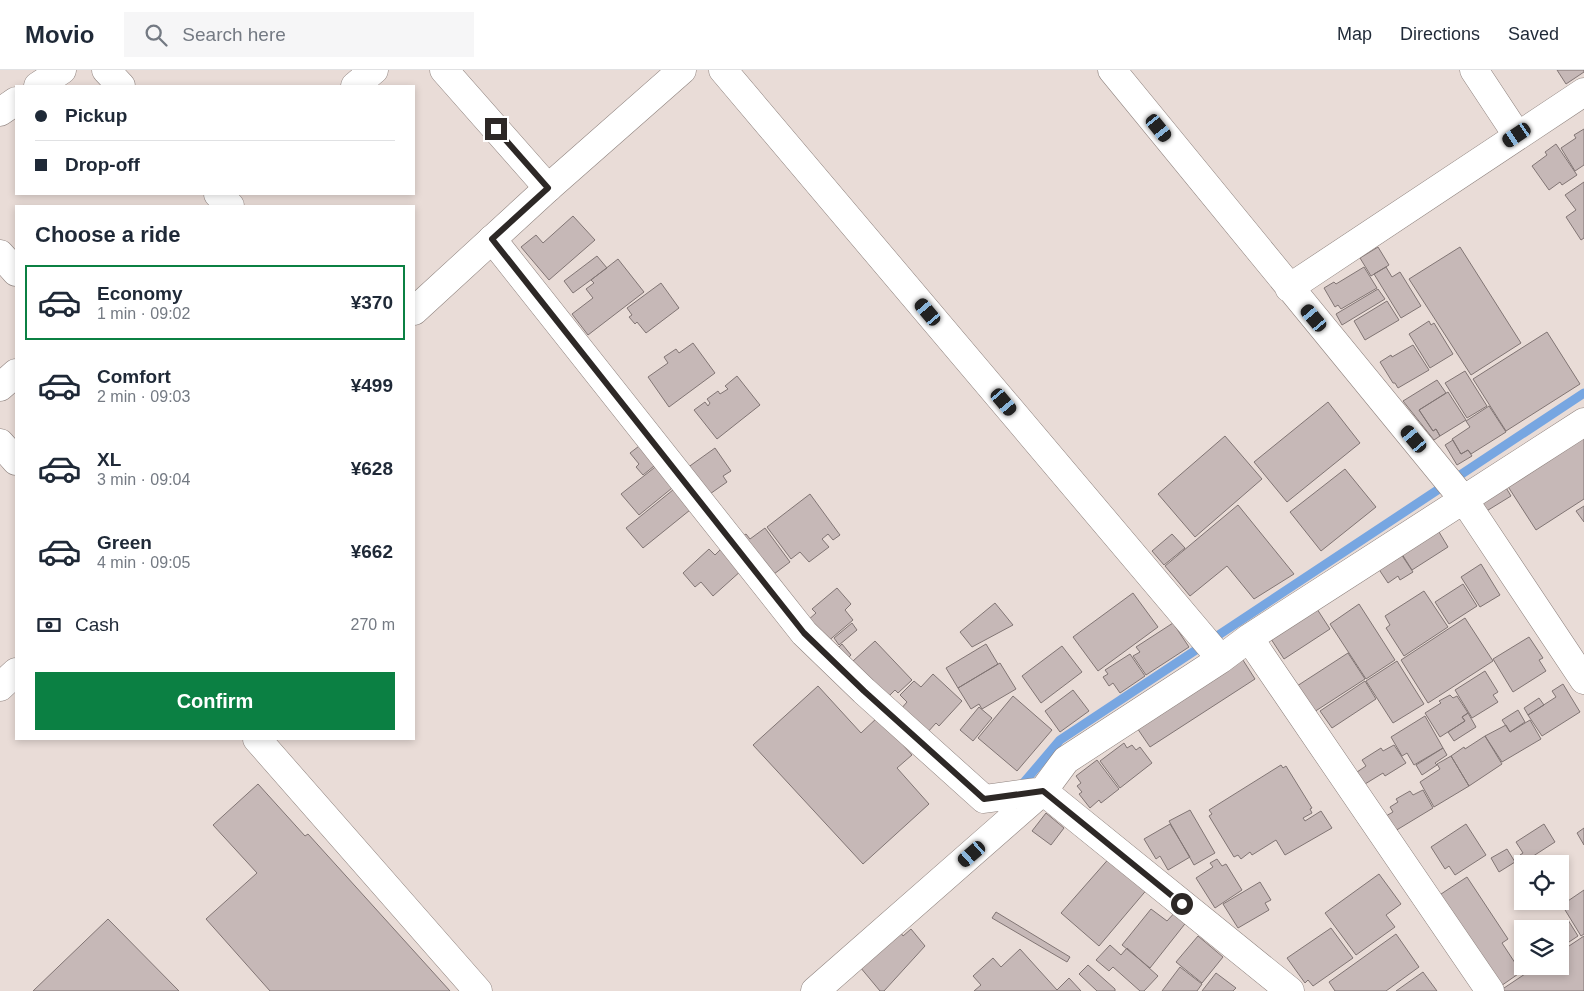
<!DOCTYPE html>
<meta charset="utf-8">
<style>
body{margin:0;font-family:Helvetica,sans-serif;background:#f6f6f7;color:#1f2937;height:100vh;display:flex;flex-direction:column;font-size:19px;white-space:nowrap}
*{box-sizing:border-box;margin:0}
p{font-size:16px;color:#747a83}
.icon{flex:none;width:28px;height:28px;fill:none;stroke:currentColor;stroke-width:2;stroke-linecap:round;stroke-linejoin:round}
.map{position:relative;flex:1;overflow:hidden}
.drawer{position:absolute;left:15px;top:135px;width:400px;height:535px;display:flex;flex-direction:column;background:#fff;border-radius:0px;box-shadow:0 2px 8px #0003}
.drawer>*{flex:none}
.hud{position:absolute;left:15px;top:15px;width:400px;height:110px;border-radius:0px;box-shadow:0 2px 8px #0003;display:grid;align-content:center;height:110px;padding:0 20px;background:#fff}
.tools{position:absolute;left:1514px;top:785px;display:grid;gap:10px}
.tools a{display:grid;place-items:center;width:55px;height:55px;border-radius:0px;background:#fff;box-shadow:0 2px 8px #0003;font-size:25px}
.end{position:absolute;width:22px;height:22px;margin:-11px;border:6px solid #2d2826;background:#fff;box-shadow:0 0 0 2px #fff}
.from{border-radius:50%}
.car{position:absolute;width:15px;height:30px;margin:-15px -8px;border-radius:6px;box-shadow:0 0 4px 1px #0007;background:linear-gradient(#222 24%,#8ab4d8 0 40%,#222 0 76%,#8ab4d8 0 86%,#222 0)}
.hud b{display:flex;align-items:center;gap:18px;height:48px;font-size:19px}
.hud b+b{border-top:1px solid #e0e1e3}
.hud i{width:12px;height:12px;background:#1f2937}
ul{padding:0;list-style:none}
li{display:flex;align-items:center;gap:15px;height:75px;margin:0 10px 8px;padding:0 10px;border:2px solid transparent;border-radius:0px}
li div{flex:1}
li b{display:block;font-size:19px}
li em{font-style:normal;font-weight:700}
li.on{border-color:#0b8043}
li>.icon{width:45px;height:45px;stroke-width:1.5}
h2{padding:0 20px;font-size:22px;line-height:60px}
.pay{display:flex;align-items:center;gap:12px;height:55px;padding:0 20px;font-size:19px}
.pay p{margin-inline-start:auto}
.button{display:flex;gap:10px;margin-top:auto;padding:10px 20px}
.button a{flex:1;height:58px;border-radius:0px;background:#0b8043;color:#fff;font-size:20px;font-weight:700;line-height:58px;text-align:center}
header{display:flex;align-items:center;gap:30px;box-sizing:border-box;height:70px;padding:0 25px;background:#fff;border-bottom:1px solid #e0e1e3}
header strong{font-size:24px}
nav{display:flex;gap:28px;margin-inline-start:auto;font-size:18px}
.search{width:350px;height:45px;background:#f6f6f7;display:flex;align-items:center;gap:12px;box-sizing:border-box;padding:0 18px;border-radius:0px;color:#747a83;font-size:19px}
.map>svg:first-child{display:block}
.lines{fill:none;stroke-linecap:round;stroke-linejoin:round}
.stream{stroke:#77a6e1;stroke-width:9}
.building{fill:#c6b8b7;stroke:#817574}
.minor-casing{stroke:#8e827e;stroke-width:29}
.tertiary-casing{stroke:#8e827e;stroke-width:29}
.minor{stroke:#fff;stroke-width:28}
.tertiary{stroke:#fff;stroke-width:28}
.route{stroke:#2d2826;stroke-width:6}
</style>
<header>
<strong>Movio</strong>
<div class="search"><svg class="icon" aria-label="search" viewBox="0 0 24 24"><circle cx="10" cy="10" r="6"/><path d="M15 15l6 6"/></svg>Search here</div>
<nav><a>Map</a><a>Directions</a><a>Saved</a></nav>
</header>
<div class="map">
<svg width="1584" height="921" viewBox="0 0 1584 921">
<rect width="100%" height="100%" fill="#e9dcd7"/>
<g class="lines">
<path class="stream" d="M 1020,717 L 1060,670 L 1584,323"/>
</g>
<path class="building" d="M 1557,0 L 1584,0 L 1584,2 L 1566,14 Z
M 1584,59 L 1584,95 L 1575,101 L 1561,78 L 1576,68 L 1574,65 Z
M 1556,74 L 1577,105 L 1562,115 L 1560,112 L 1549,120 L 1532,96 L 1547,85 L 1545,82 Z
M 1584,112 L 1584,168 L 1581,170 L 1566,147 L 1576,140 L 1565,125 Z
M 573,146 L 595,170 L 549,210 L 521,177 L 536,165 L 543,173 Z
M 1378,177 L 1389,195 L 1371,206 L 1360,188 Z
M 1460,177 L 1521,273 L 1471,305 L 1409,209 Z
M 597,186 L 607,198 L 573,223 L 564,211 Z
M 618,189 L 644,222 L 588,265 L 572,244 L 593,228 L 586,219 L 594,213 L 591,210 Z
M 1364,197 L 1377,218 L 1341,239 L 1338,235 L 1335,237 L 1324,218 L 1334,212 L 1336,214 Z
M 1386,197 L 1392,207 L 1400,202 L 1421,236 L 1401,248 L 1374,204 Z
M 661,213 L 679,238 L 646,263 L 637,252 L 635,254 L 629,247 L 632,245 L 627,238 Z
M 1378,219 L 1385,229 L 1342,255 L 1336,244 Z
M 1387,231 L 1399,250 L 1365,270 L 1354,251 Z
M 1429,251 L 1431,255 L 1434,253 L 1453,284 L 1430,298 L 1409,264 Z
M 1547,262 L 1580,314 L 1506,361 L 1473,309 Z
M 693,273 L 715,303 L 669,337 L 648,307 L 668,293 L 664,287 L 676,279 L 679,283 Z
M 1413,275 L 1429,300 L 1398,318 L 1395,313 L 1393,313 L 1380,292 L 1391,285 L 1392,287 Z
M 1465,301 L 1487,336 L 1467,348 L 1445,313 Z
M 737,306 L 760,335 L 717,369 L 694,340 L 705,332 L 708,336 L 710,333 L 707,329 L 718,321 L 720,324 L 728,319 L 725,316 Z
M 1437,310 L 1446,323 L 1419,340 L 1433,361 L 1436,359 L 1440,366 L 1434,370 L 1403,331 Z
M 1448,322 L 1466,350 L 1440,366 L 1436,359 L 1433,361 L 1419,340 Z
M 1328,332 L 1360,373 L 1287,432 L 1254,392 Z
M 1489,336 L 1506,362 L 1471,384 L 1468,380 L 1461,384 L 1452,369 L 1470,357 L 1466,351 Z
M 1584,364 L 1584,429 L 1536,460 L 1507,415 Z
M 1225,366 L 1262,409 L 1195,467 L 1158,424 Z
M 1453,370 L 1461,384 L 1468,380 L 1472,386 L 1457,395 L 1445,375 Z
M 643,373 L 659,392 L 643,405 L 636,397 L 639,394 L 630,383 Z
M 715,378 L 731,401 L 723,406 L 727,412 L 707,426 L 687,398 Z
M 659,394 L 677,414 L 639,445 L 621,424 Z
M 1345,399 L 1376,437 L 1321,481 L 1290,442 Z
M 679,415 L 695,436 L 643,478 L 626,458 Z
M 1505,416 L 1511,426 L 1485,442 L 1479,432 Z
M 810,424 L 840,465 L 833,470 L 828,464 L 822,469 L 829,477 L 809,492 L 800,482 L 791,489 L 767,457 Z
M 1238,435 L 1294,504 L 1254,529 L 1227,496 L 1190,526 L 1165,496 Z
M 1584,436 L 1584,452 L 1576,441 Z
M 1436,457 L 1448,477 L 1412,500 L 1400,481 Z
M 765,458 L 790,492 L 770,507 L 740,468 L 746,464 L 750,469 Z
M 1172,464 L 1185,478 L 1164,495 L 1152,481 Z
M 722,478 L 742,500 L 713,526 L 701,512 L 695,517 L 683,503 L 709,479 L 715,485 Z
M 1401,484 L 1413,502 L 1400,510 L 1398,506 L 1388,513 L 1378,498 Z
M 1481,494 L 1500,525 L 1480,537 L 1461,507 Z
M 1463,514 L 1477,536 L 1449,554 L 1435,532 Z
M 837,518 L 851,534 L 845,540 L 853,550 L 826,573 L 807,551 L 816,543 L 812,539 Z
M 1424,521 L 1448,557 L 1404,586 L 1386,558 L 1390,555 L 1385,546 Z
M 1133,523 L 1158,557 L 1098,601 L 1073,567 Z
M 995,533 L 1013,555 L 972,577 L 960,562 Z
M 1359,534 L 1395,590 L 1366,609 L 1330,554 Z
M 1317,539 L 1330,559 L 1284,589 L 1271,569 Z
M 1465,548 L 1493,591 L 1428,633 L 1401,590 Z
M 852,553 L 857,560 L 839,575 L 834,568 Z
M 1173,553 L 1189,577 L 1146,605 L 1133,586 L 1140,582 L 1136,577 Z
M 1529,567 L 1543,588 L 1539,590 L 1546,601 L 1513,622 L 1493,589 Z
M 875,571 L 912,610 L 898,623 L 895,620 L 887,628 L 853,591 Z
M 842,574 L 851,585 L 844,592 L 835,581 Z
M 986,574 L 998,594 L 958,618 L 946,598 Z
M 1062,576 L 1082,602 L 1041,633 L 1022,606 Z
M 1348,583 L 1365,609 L 1314,642 L 1297,616 Z
M 1130,584 L 1145,606 L 1120,623 L 1113,613 L 1109,616 L 1103,607 L 1108,604 L 1105,600 Z
M 1241,587 L 1255,609 L 1150,677 L 1135,655 Z
M 1397,591 L 1424,634 L 1393,653 L 1366,611 Z
M 1000,593 L 1016,619 L 982,639 L 979,634 L 971,639 L 958,618 Z
M 1485,601 L 1498,622 L 1493,625 L 1498,632 L 1472,648 L 1455,620 Z
M 933,604 L 962,631 L 939,656 L 936,653 L 926,664 L 900,640 L 907,632 L 900,625 L 914,611 L 921,617 Z
M 1365,611 L 1376,629 L 1332,658 L 1320,641 Z
M 1563,614 L 1580,642 L 1542,666 L 1528,645 L 1556,627 L 1552,621 Z
M 818,616 L 861,663 L 878,647 L 912,685 L 897,698 L 929,734 L 863,794 L 753,675 Z
M 1073,620 L 1089,641 L 1060,662 L 1045,641 Z
M 1450,625 L 1453,628 L 1457,626 L 1468,643 L 1462,647 L 1465,651 L 1440,667 L 1425,643 L 1441,633 L 1439,631 Z
M 1013,626 L 1052,660 L 1017,701 L 978,668 Z
M 1539,628 L 1544,635 L 1528,645 L 1524,638 Z
M 979,637 L 992,648 L 973,671 L 960,660 Z
M 1518,640 L 1525,652 L 1510,662 L 1502,650 Z
M 1468,643 L 1476,657 L 1454,671 L 1448,662 L 1465,651 L 1462,647 Z
M 1425,646 L 1443,678 L 1414,695 L 1407,683 L 1402,686 L 1391,667 Z
M 1530,650 L 1541,669 L 1502,692 L 1485,666 L 1506,655 L 1510,662 Z
M 1485,666 L 1502,694 L 1469,716 L 1451,686 L 1464,677 L 1465,679 Z
M 1124,673 L 1127,678 L 1132,675 L 1136,680 L 1140,677 L 1152,693 L 1120,718 L 1100,691 Z
M 1394,675 L 1406,693 L 1385,706 L 1383,703 L 1365,714 L 1357,702 L 1366,696 L 1362,690 L 1381,678 L 1383,681 Z
M 1443,678 L 1447,685 L 1435,693 L 1437,695 L 1422,705 L 1416,695 Z
M 1451,686 L 1469,716 L 1434,737 L 1420,712 L 1440,699 L 1437,694 Z
M 1097,690 L 1119,719 L 1101,733 L 1099,730 L 1090,738 L 1079,724 L 1082,722 L 1077,716 L 1081,713 L 1076,706 Z
M 1281,695 L 1283,698 L 1286,696 L 1312,738 L 1310,739 L 1312,743 L 1303,748 L 1305,751 L 1321,741 L 1332,758 L 1285,785 L 1276,770 L 1252,785 L 1250,782 L 1241,789 L 1238,785 L 1234,787 L 1209,746 L 1212,744 L 1209,740 Z
M 258,714 L 305,766 L 308,764 L 450,921 L 270,921 L 206,849 L 257,803 L 213,755 Z
M 1423,720 L 1433,738 L 1395,761 L 1386,746 L 1393,742 L 1390,737 L 1398,732 L 1396,729 L 1410,721 L 1413,725 Z
M 1190,740 L 1215,783 L 1194,795 L 1169,751 Z
M 1046,743 L 1064,758 L 1051,775 L 1032,761 Z
M 1170,754 L 1190,787 L 1168,800 L 1160,786 L 1156,789 L 1144,769 Z
M 1466,754 L 1486,785 L 1455,805 L 1449,796 L 1445,799 L 1431,777 Z
M 1544,754 L 1555,772 L 1524,792 L 1520,785 L 1523,783 L 1516,772 Z
M 1584,758 L 1584,775 L 1577,763 Z
M 1507,779 L 1515,792 L 1499,802 L 1491,788 Z
M 1112,785 L 1149,817 L 1099,876 L 1061,843 Z
M 1217,789 L 1222,796 L 1226,794 L 1242,820 L 1215,838 L 1196,808 L 1213,797 L 1210,793 Z
M 1379,804 L 1401,834 L 1386,845 L 1395,857 L 1356,885 L 1325,843 Z
M 1467,807 L 1508,869 L 1502,873 L 1521,902 L 1498,918 L 1438,826 Z
M 1260,812 L 1271,830 L 1265,833 L 1269,840 L 1238,858 L 1223,834 Z
M 1584,820 L 1584,864 L 1581,866 L 1562,835 Z
M 1151,839 L 1167,851 L 1177,840 L 1188,850 L 1150,898 L 1122,875 Z
M 996,842 L 1070,887 L 1067,892 L 992,848 Z
M 108,849 L 179,921 L 33,921 Z
M 1568,850 L 1578,866 L 1560,878 L 1560,859 L 1555,859 Z
M 1331,858 L 1353,888 L 1313,916 L 1308,910 L 1305,913 L 1287,888 Z
M 911,859 L 925,876 L 884,921 L 880,921 L 860,897 L 901,863 L 903,866 Z
M 1396,864 L 1419,897 L 1386,921 L 1335,921 L 1329,912 Z
M 1198,866 L 1223,887 L 1202,913 L 1176,892 Z
M 1584,866 L 1584,921 L 1502,921 L 1501,920 L 1537,896 L 1560,896 L 1560,882 Z
M 1110,875 L 1121,885 L 1127,878 L 1158,906 L 1144,921 L 1140,921 L 1113,897 L 1109,901 L 1096,890 Z
M 1020,879 L 1057,920 L 1069,908 L 1081,921 L 974,921 L 981,915 L 973,906 L 993,888 L 1001,897 Z
M 1088,895 L 1115,919 L 1115,921 L 1097,921 L 1079,904 Z
M 1180,897 L 1202,914 L 1197,921 L 1162,921 Z
M 1423,902 L 1437,921 L 1396,921 Z
M 1216,903 L 1236,918 L 1233,921 L 1202,921 Z"/>
<g class="lines">
<defs>
<path id="minor" d="M 106,0 L 121,16
M 444,0 L 548,118
M 723,0 L 1221,589
M 1112,0 L 1464,430 L 1584,610
M 1474,0 L 1517,65
M 38,16 L 62,0
M 355,16 L 374,0
M 0,42 L 16,31
M 218,124 L 230,136
M 492,169 L 804,563 L 864,621 L 984,729 L 1043,721 L 1290,921
M 0,184 L 16,202
M 1289,218 L 1584,22
M 0,317 L 16,303
M 0,373 L 16,391
M 1249,568 L 1490,921
M 257,669 L 478,921
M 815,921 L 1043,721 L 1066,690 L 1221,589 L 1249,568 L 1584,352"/>
<path id="tertiary" d="M 414,241 L 548,118 L 682,0
M 0,617 L 16,602"/>
</defs>
<use href="#minor" class="minor-casing"/>
<use href="#tertiary" class="tertiary-casing"/>
<use href="#minor" class="minor"/>
<use href="#tertiary" class="tertiary"/>
</g>
<g class="lines">
<path class="route" d="M 496,59 L 548,118 L 492,169 L 804,563 L 864,621 L 984,729 L 1043,721 L 1182,834"/>
</g>
</svg>
<div class="tools">
<a><svg class="icon" aria-label="locate" viewBox="0 0 24 24"><circle cx="12" cy="12" r="6"/><path d="M12 2v4M12 18v4M2 12h4M18 12h4"/></svg></a>
<a><svg class="icon" aria-label="layers" viewBox="0 0 24 24"><path d="M12 4l9 5-9 5-9-5zM3 14l9 5 9-5"/></svg></a>
</div>
<i class="end from" style="left:1182px;top:834px"></i>
<i class="end" style="left:496px;top:59px"></i>
<i class="car" style="left:1159px;top:58px;rotate:141deg"></i>
<i class="car" style="left:1517px;top:65px;rotate:236deg"></i>
<i class="car" style="left:928px;top:242px;rotate:320deg"></i>
<i class="car" style="left:1314px;top:248px;rotate:320deg"></i>
<i class="car" style="left:1004px;top:332px;rotate:140deg"></i>
<i class="car" style="left:1414px;top:369px;rotate:320deg"></i>
<i class="car" style="left:972px;top:784px;rotate:229deg"></i>
<div class="hud">
<b><i class="from"></i>Pickup</b>
<b><i></i>Drop-off</b>
</div>
<section class="drawer">
<h2>Choose a ride</h2>
<ul>
<li class="on"><svg class="icon" aria-label="car" viewBox="0 0 24 24"><path d="M5 17H2v-5l4-1 3-4h7l3 4 3 1v5h-3M9 17h6M6 11h13"/><circle cx="7" cy="17" r="2"/><circle cx="17" cy="17" r="2"/></svg><div><b>Economy</b><p>1 min · 09:02</p></div><em>¥370</em></li>
<li><svg class="icon" aria-label="car" viewBox="0 0 24 24"><path d="M5 17H2v-5l4-1 3-4h7l3 4 3 1v5h-3M9 17h6M6 11h13"/><circle cx="7" cy="17" r="2"/><circle cx="17" cy="17" r="2"/></svg><div><b>Comfort</b><p>2 min · 09:03</p></div><em>¥499</em></li>
<li><svg class="icon" aria-label="car" viewBox="0 0 24 24"><path d="M5 17H2v-5l4-1 3-4h7l3 4 3 1v5h-3M9 17h6M6 11h13"/><circle cx="7" cy="17" r="2"/><circle cx="17" cy="17" r="2"/></svg><div><b>XL</b><p>3 min · 09:04</p></div><em>¥628</em></li>
<li><svg class="icon" aria-label="car" viewBox="0 0 24 24"><path d="M5 17H2v-5l4-1 3-4h7l3 4 3 1v5h-3M9 17h6M6 11h13"/><circle cx="7" cy="17" r="2"/><circle cx="17" cy="17" r="2"/></svg><div><b>Green</b><p>4 min · 09:05</p></div><em>¥662</em></li>
</ul>
<div class="pay"><svg class="icon" aria-label="cash" viewBox="0 0 24 24"><path d="M3 7h18v10H3z"/><circle cx="12" cy="12" r="2"/></svg>Cash<p>270 m</p></div>
<div class="button"><a>Confirm</a></div>
</section>
</div>
